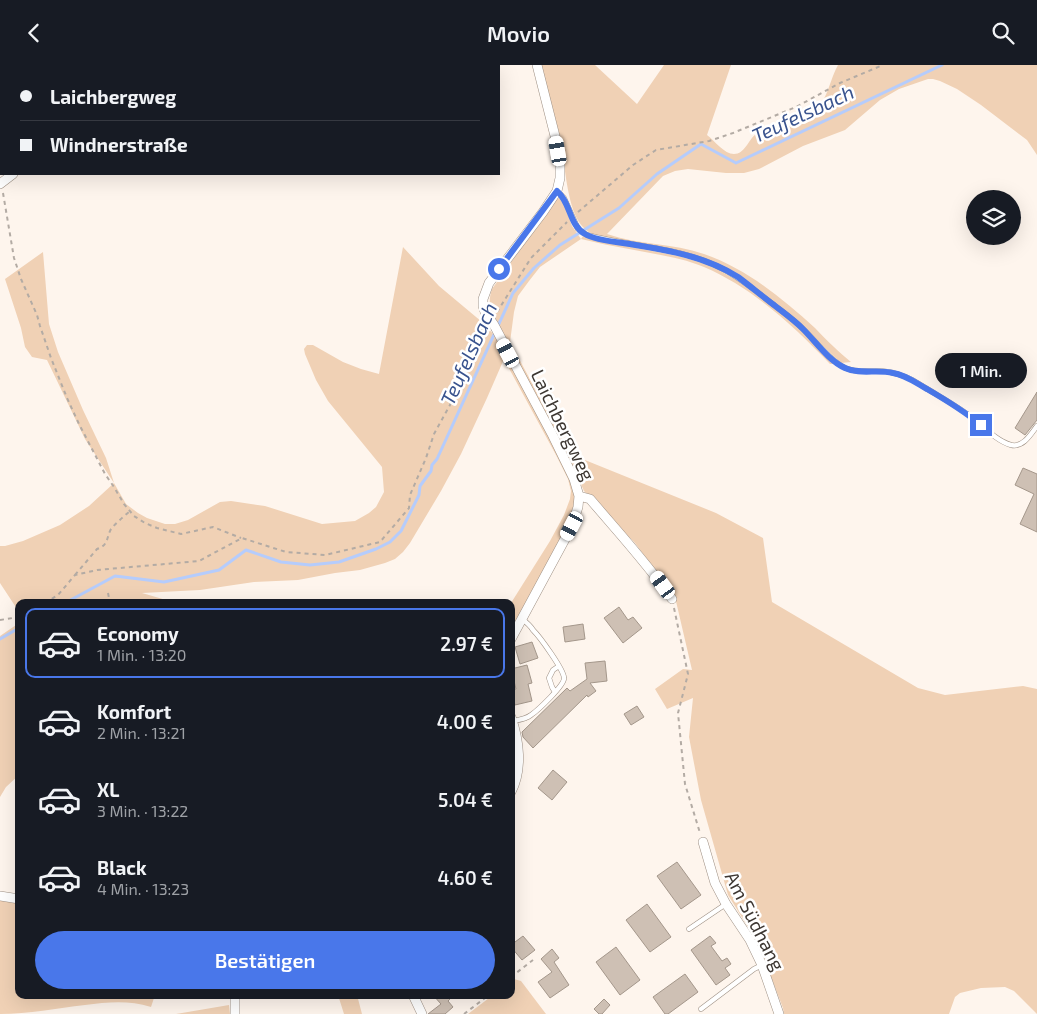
<!DOCTYPE html>
<html lang="de">
<meta charset="utf-8">
<style>
body{margin:0;font-family:"Exo 2",sans-serif;background:#242831;color:#f1f3f6;height:100vh;display:flex;flex-direction:column;font-size:19px;white-space:nowrap}
*{box-sizing:border-box;margin:0}
p{font-size:16px;color:#9ea1a6}
.icon{flex:none;width:28px;height:28px;fill:none;stroke:currentColor;stroke-width:2;stroke-linecap:round;stroke-linejoin:round}
.map{position:relative;flex:1;overflow:hidden}
.details{position:absolute;left:15px;top:534px;width:500px;height:400px;display:flex;flex-direction:column;background:#171b24;border-radius:10px;box-shadow:0 5px 20px #0002}
.details>*{flex:none}
.guide{position:absolute;left:0px;top:0px;width:500px;height:110px;box-shadow:0 5px 20px #0002;display:grid;align-content:center;height:110px;padding:0 20px;background:#171b24}
.fabs{position:absolute;left:966px;top:125px;display:grid;gap:10px}
.fabs a{display:grid;place-items:center;width:55px;height:55px;border-radius:50%;background:#171b24;box-shadow:0 5px 20px #0002;font-size:25px}
.end{position:absolute;width:22px;height:22px;margin:-11px;border:6px solid #4977ea;background:#fff;box-shadow:0 0 0 2px #fff}
.from{border-radius:50%}
.bubble{position:absolute;height:35px;border-radius:18px;background:#171b24;box-shadow:0 5px 20px #0002;font-size:16px;font-weight:600;line-height:35px;text-align:center}
.car{position:absolute;width:15px;height:30px;margin:-15px -8px;border-radius:6px;box-shadow:0 0 4px 1px #0007;background:linear-gradient(#fff 24%,#345 0 40%,#fff 0 76%,#345 0 86%,#fff 0)}
.guide b{display:flex;align-items:center;gap:18px;height:48px;font-size:19px}
.guide b+b{border-top:1px solid #363941}
.guide i{width:12px;height:12px;background:#f1f3f6}
ul{padding:9px 0 0;list-style:none}
li{display:flex;align-items:center;gap:15px;height:70px;margin:0 10px 8px;padding:0 10px;border:2px solid transparent;border-radius:10px}
li div{flex:1}
li b{display:block;font-size:19px}
li em{font-style:normal;font-weight:600}
li.selected{border-color:#4977ea}
li>.icon{width:45px;height:45px;stroke-width:1.5}
.action{display:flex;gap:10px;margin-top:auto;padding:10px 20px}
.action a{flex:1;height:58px;border-radius:30px;background:#4977ea;color:#fff;font-size:20px;font-weight:600;line-height:58px;text-align:center}
header{display:flex;justify-content:space-between;align-items:center;height:65px;padding:0 20px;background:#171b24;font-size:22px;font-weight:600}
.map>svg:first-child{display:block}
.green{fill:#f0d1b5}
.lines{fill:none;stroke-linecap:round;stroke-linejoin:round}
.stream{stroke:#b5ccfc;stroke-width:3}
.building{fill:#cec0b4;stroke:#a4978b}
.service-casing{stroke:#9f9185;stroke-width:5.5}
.minor-casing{stroke:#9f9185;stroke-width:10}
.path{stroke:#b3aba4;stroke-width:2;stroke-dasharray:4 4;stroke-linecap:butt}
.service{stroke:#fff;stroke-width:4.5}
.minor{stroke:#fff;stroke-width:9}
.route{stroke:#4977ea;stroke-width:6}
.labels{text-anchor:middle;stroke-width:5;stroke-linejoin:round;paint-order:stroke}
.street-label{font-size:19px;fill:#3d3732;stroke:#fff}
.water-label{font-size:20px;font-style:italic;fill:#39538e;stroke:#fff}
</style>
<header><svg class="icon" aria-label="back" viewBox="0 0 24 24"><path d="M15 5l-7 7 7 7"/></svg>Movio<svg class="icon" aria-label="search" viewBox="0 0 24 24"><circle cx="10" cy="10" r="6"/><path d="M15 15l6 6"/></svg></header>
<div class="map">
<svg width="1037" height="949" viewBox="0 0 1037 949">
<rect width="100%" height="100%" fill="#fef5ed"/>
<path class="green" d="M 540,0 L 595,0 L 637,39 L 664,0 L 731,0 L 707,70 C 715,76 724,89 734,89 C 745,89 748,75 756,69 C 773,56 800,60 816,45 C 828,33 830,14 838,0 L 1037,0 L 1037,90 L 1027,75 L 981,40 L 957,24 L 940,16 L 933,14 L 928,14 L 899,24 L 880,35 L 845,65 L 803,81 L 759,104 L 744,108 L 726,108 L 688,104 L 675,106 L 663,111 L 607,169 C 638,180 673,178 704,189 C 747,204 782,233 815,263 C 821,269 827,276 834,282 C 839,287 845,292 851,297 L 841,298 L 799,258 L 711,196 L 690,189 L 601,172 C 591,169 584,165 579,157 C 567,138 565,101 561,78 C 556,52 547,26 540,0 Z
M 559,133 L 563,136 L 572,161 L 581,174 L 583,171 L 594,175 L 679,191 L 712,201 L 736,215 L 780,247 L 804,268 L 834,299 L 830,299 C 794,261 753,223 704,202 C 680,192 654,189 629,184 C 613,181 597,178 581,174 L 540,202 L 529,216 L 518,231 L 514,247 L 510,277 L 570,389 L 716,448 L 763,473 L 772,537 L 918,623 L 945,630 L 1023,621 L 1037,624 L 1037,949 L 1014,926 L 1005,922 L 981,923 L 960,928 L 955,932 L 949,949 L 784,949 L 783,943 L 758,878 L 728,830 L 701,735 L 689,672 L 693,633 L 667,644 L 655,624 L 683,604 L 692,605 L 675,532 L 635,478 L 584,426 L 569,393 L 508,282 C 506,276 504,271 501,266 C 493,250 486,242 492,224 L 541,155 L 557,134 Z
M 403,182 L 439,221 L 482,257 L 496,272 L 572,416 L 576,439 L 570,458 L 511,565 L 511,538 L 550,476 L 564,450 L 570,434 L 571,426 L 568,414 L 556,390 L 504,294 L 487,333 L 461,389 L 441,426 L 410,478 L 403,487 L 395,494 L 385,498 L 360,505 L 335,508 L 298,515 L 254,517 L 200,525 L 142,528 L 173,537 L 19,538 L 19,547 L 0,518 L 0,481 L 5,481 L 23,476 L 60,460 L 89,441 L 114,418 L 85,374 L 47,295 L 32,292 L 25,282 L 21,263 L 5,214 L 43,187 L 49,259 L 58,287 L 83,345 L 106,393 L 114,418 L 126,439 L 138,448 L 147,453 L 165,459 L 175,459 L 188,455 L 220,437 L 231,436 L 265,441 L 322,459 L 355,456 L 369,448 L 376,442 L 384,427 L 382,402 L 328,336 L 316,315 L 305,289 L 304,284 L 307,280 L 313,280 L 343,297 L 361,304 L 379,309 Z
M 19,558 L 19,710 L 6,722 L 0,732 L 0,571 Z
M 0,835 L 19,838 L 19,930 L 155,930 L 151,942 C 129,935 108,937 85,940 C 57,943 29,949 0,949 Z
M 514,914 L 521,916 L 546,949 L 468,949 L 493,930 L 511,930 L 511,916 Z
M 338,930 L 357,930 L 362,949 L 344,949 Z
M 229,940 L 230,949 L 176,949 Z"/>
<g class="lines">
<path class="stream" d="M 65,538 L 115,511 L 164,517 L 219,505 L 246,485 L 281,497 L 310,500 L 339,497 L 376,484 L 390,477 L 401,466 L 419,430 L 420,421 L 431,406 L 432,400 L 437,394 L 513,228 L 534,203 L 560,180 L 619,143 L 657,109 L 701,79 L 736,98 L 942,0
M 0,574 L 19,563"/>
</g>
<path class="building" d="M 1037,327 L 1037,355 L 1025,370 L 1015,363 Z
M 1023,403 L 1037,409 L 1037,467 L 1020,459 L 1034,429 L 1015,420 Z
M 619,542 L 628,555 L 633,552 L 642,563 L 623,578 L 604,553 Z
M 583,559 L 585,574 L 565,577 L 563,562 Z
M 532,577 L 538,593 L 520,599 L 515,582 Z
M 605,596 L 607,616 L 590,618 L 596,626 L 588,632 L 587,630 L 533,683 L 523,672 L 522,667 L 567,623 L 570,626 L 587,614 L 585,598 Z
M 527,600 L 532,618 L 528,619 L 532,636 L 515,640 L 511,625 L 516,624 L 511,604 Z
M 637,641 L 644,652 L 631,660 L 624,649 Z
M 553,705 L 567,717 L 552,735 L 538,723 Z
M 677,797 L 701,830 L 681,844 L 657,811 Z
M 647,839 L 671,872 L 650,887 L 626,855 Z
M 523,871 L 535,885 L 522,895 L 511,882 L 511,880 Z
M 710,871 L 716,878 L 711,881 L 722,896 L 727,893 L 731,899 L 725,903 L 730,910 L 716,920 L 691,885 Z
M 616,882 L 640,915 L 620,930 L 596,897 Z
M 552,884 L 559,893 L 554,897 L 569,920 L 550,933 L 538,917 L 552,907 L 541,894 Z
M 685,909 L 698,927 L 668,949 L 665,949 L 653,932 Z
M 433,930 L 454,930 L 448,936 L 453,942 L 445,949 L 428,949 L 441,939 Z
M 604,934 L 610,940 L 602,949 L 599,949 L 594,944 Z"/>
<g class="lines">
<defs>
<path id="service" d="M 557,126 L 564,133 L 578,164 L 587,170 C 632,182 681,182 723,204 C 740,213 755,225 770,237 C 780,245 792,253 802,263 C 815,275 825,290 840,300 C 853,309 866,305 880,306 C 889,306 898,309 906,312 C 914,315 922,321 929,325 C 944,334 960,343 974,354 C 985,363 997,376 1011,380 C 1023,383 1031,369 1037,361
M 555,627 L 552,622 L 549,613 L 553,605 L 559,601
M 513,656 C 519,655 526,654 531,650 C 537,646 565,620 564,613 C 564,605 540,572 533,565 C 530,560 526,557 522,554
M 689,864 L 726,839
M 701,944 L 754,904 L 762,900"/>
<path id="minor" d="M 138,1 L 140,0
M 0,119 L 13,109
M 579,431 L 590,434 C 618,467 647,498 672,534
M 511,574 L 572,461 L 578,442 L 579,431 L 574,414 L 553,371 L 494,260 L 485,247 L 483,241 L 483,234 L 489,218 L 543,147 L 557,126 L 560,113 L 560,96 L 556,75 L 537,0
M 511,652 C 519,675 523,704 511,727
M 703,777 L 715,818 L 726,839 L 750,875 L 762,900 L 779,949
M 0,831 L 19,834
M 235,930 L 235,949
M 413,930 L 422,949"/>
</defs>
<use href="#service" class="service-casing"/>
<use href="#minor" class="minor-casing"/>
<path class="path" d="M 10,0 L 11,1
M 3,128 L 14,193 L 21,214 L 37,250 L 40,261 L 51,293 L 67,333 L 79,359 L 105,409 L 114,422 L 124,439 L 134,451 L 145,458 L 157,463 L 181,469 L 213,462 L 241,473
M 578,147 L 633,100 L 656,85 L 709,76 L 733,68 L 796,42 L 840,18 L 883,0
M 497,247 L 531,193 L 567,157
M 75,510 L 97,484 C 109,480 106,473 111,464 C 115,459 124,451 129,447
M 108,528 L 110,538
M 45,538 L 58,530 L 75,510 L 97,505 L 199,496 L 242,473 L 286,487 L 325,490 L 380,477 L 409,443 L 410,430 L 426,393 L 434,369 L 450,340 L 467,295 L 483,261
M 674,543 L 688,609 L 678,648 L 685,719 L 700,768
M 0,555 L 19,552
M 511,912 L 533,895
M 464,949 L 489,930"/>
<use href="#service" class="service"/>
<use href="#minor" class="minor"/>
</g>
<g class="lines">
<path class="route" d="M 499,204 L 557,126 C 571,138 569,160 585,169 C 597,176 617,177 630,179 C 667,185 705,191 738,212 C 750,221 762,231 774,240 C 784,248 794,255 803,264 C 816,277 828,295 845,303 C 860,310 877,304 893,308 C 906,310 916,318 927,324 C 946,335 964,346 981,360"/>
</g>
<g class="labels">
<g class="street-label">
<text transform="translate(563 360) rotate(64)" y="7">Laichbergweg</text>
<text transform="translate(755 856) rotate(63)" y="7">Am Südhang</text>
</g>
<g class="water-label">
<text transform="translate(803 49) rotate(-25)" y="7">Teufelsbach</text>
<text transform="translate(469 289) rotate(-66)" y="7">Teufelsbach</text>
</g>
</g>
</svg>
<div class="fabs">
<a><svg class="icon" aria-label="layers" viewBox="0 0 24 24"><path d="M12 4l9 5-9 5-9-5zM3 14l9 5 9-5"/></svg></a>
</div>
<i class="end from" style="left:499px;top:204px"></i>
<i class="end" style="left:981px;top:360px"></i>
<div class="bubble" style="left:935px;top:288px;width:92px">1 Min.</div>
<i class="car" style="left:558px;top:86px;rotate:350deg"></i>
<i class="car" style="left:508px;top:288px;rotate:332deg"></i>
<i class="car" style="left:572px;top:461px;rotate:208deg"></i>
<i class="car" style="left:663px;top:520px;rotate:324deg"></i>
<div class="guide">
<b><i class="from"></i>Laichbergweg</b>
<b><i></i>Windnerstraße</b>
</div>
<section class="details">
<ul>
<li class="selected"><svg class="icon" aria-label="car" viewBox="0 0 24 24"><path d="M5 17H2v-5l4-1 3-4h7l3 4 3 1v5h-3M9 17h6M6 11h13"/><circle cx="7" cy="17" r="2"/><circle cx="17" cy="17" r="2"/></svg><div><b>Economy</b><p>1 Min. · 13:20</p></div><em>2.97 €</em></li>
<li><svg class="icon" aria-label="car" viewBox="0 0 24 24"><path d="M5 17H2v-5l4-1 3-4h7l3 4 3 1v5h-3M9 17h6M6 11h13"/><circle cx="7" cy="17" r="2"/><circle cx="17" cy="17" r="2"/></svg><div><b>Komfort</b><p>2 Min. · 13:21</p></div><em>4.00 €</em></li>
<li><svg class="icon" aria-label="car" viewBox="0 0 24 24"><path d="M5 17H2v-5l4-1 3-4h7l3 4 3 1v5h-3M9 17h6M6 11h13"/><circle cx="7" cy="17" r="2"/><circle cx="17" cy="17" r="2"/></svg><div><b>XL</b><p>3 Min. · 13:22</p></div><em>5.04 €</em></li>
<li><svg class="icon" aria-label="car" viewBox="0 0 24 24"><path d="M5 17H2v-5l4-1 3-4h7l3 4 3 1v5h-3M9 17h6M6 11h13"/><circle cx="7" cy="17" r="2"/><circle cx="17" cy="17" r="2"/></svg><div><b>Black</b><p>4 Min. · 13:23</p></div><em>4.60 €</em></li>
</ul>
<div class="action"><a>Bestätigen</a></div>
</section>
</div>
